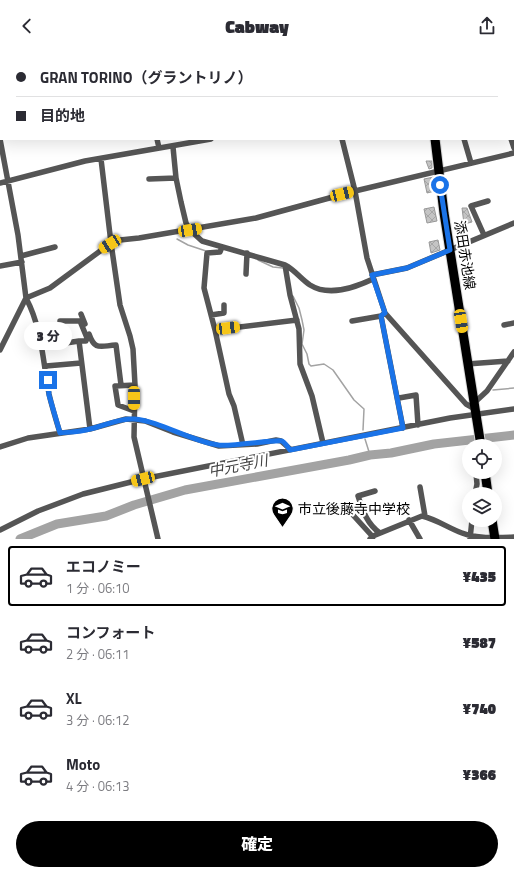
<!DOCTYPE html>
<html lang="ja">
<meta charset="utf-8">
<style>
body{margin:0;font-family:"Titillium Web","Noto Sans JP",sans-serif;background:#f2f2f3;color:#2b2b33;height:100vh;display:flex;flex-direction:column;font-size:15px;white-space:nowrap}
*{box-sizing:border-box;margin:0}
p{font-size:13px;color:#7c7c81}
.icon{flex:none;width:22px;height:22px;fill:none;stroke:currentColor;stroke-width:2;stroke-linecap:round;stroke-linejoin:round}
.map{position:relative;height:487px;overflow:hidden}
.sheet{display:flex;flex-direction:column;background:#fff;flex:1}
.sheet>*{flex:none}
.banner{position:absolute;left:0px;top:0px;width:514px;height:88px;box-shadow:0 4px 16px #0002;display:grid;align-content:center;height:88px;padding:0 16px;background:#fff}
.buttons{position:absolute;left:462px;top:387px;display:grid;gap:8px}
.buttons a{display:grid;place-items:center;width:40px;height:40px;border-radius:50%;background:#fff;box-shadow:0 4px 16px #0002;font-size:20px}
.end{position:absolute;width:18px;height:18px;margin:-9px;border:5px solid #1a73e8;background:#fff;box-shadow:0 0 0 2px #fff}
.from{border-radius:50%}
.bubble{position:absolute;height:28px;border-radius:14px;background:#fff;box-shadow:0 4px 16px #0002;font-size:13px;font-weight:800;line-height:28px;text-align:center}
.car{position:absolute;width:12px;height:24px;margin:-12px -6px;border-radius:5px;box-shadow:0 0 3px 1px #0007;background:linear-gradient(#f5c518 24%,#345 0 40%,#f5c518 0 76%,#345 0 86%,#f5c518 0)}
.banner b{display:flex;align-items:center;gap:14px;height:38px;font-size:15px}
.banner b+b{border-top:1px solid #e1e1e2}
.banner i{width:10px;height:10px;background:#2b2b33}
ul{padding:7px 0 0;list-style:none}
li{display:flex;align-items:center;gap:12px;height:60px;margin:0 8px 6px;padding:0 8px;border:2px solid transparent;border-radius:4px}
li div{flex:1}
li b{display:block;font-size:15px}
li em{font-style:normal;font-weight:800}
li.selected{border-color:#000}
li>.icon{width:36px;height:36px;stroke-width:1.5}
.action{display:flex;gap:8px;margin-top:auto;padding:8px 16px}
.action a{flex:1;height:46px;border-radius:24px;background:#000;color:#fff;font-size:16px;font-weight:800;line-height:46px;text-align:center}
header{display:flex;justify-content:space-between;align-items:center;height:52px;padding:0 16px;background:#fff;font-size:18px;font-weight:800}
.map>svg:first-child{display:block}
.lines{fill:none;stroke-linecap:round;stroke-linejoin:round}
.stream{stroke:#a3a3a3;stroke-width:1.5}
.river{stroke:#a3a3a3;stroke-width:9}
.building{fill:url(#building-cross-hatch);stroke:#999}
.primary-casing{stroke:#dbdbdb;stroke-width:11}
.minor{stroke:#555;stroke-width:5.5}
.primary{stroke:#000;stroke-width:9}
.route{stroke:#1a73e8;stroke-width:5}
.labels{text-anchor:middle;stroke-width:4;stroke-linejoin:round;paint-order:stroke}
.street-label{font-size:14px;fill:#000;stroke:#fff}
.poi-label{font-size:14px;fill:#000;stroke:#fff;text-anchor:start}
.water-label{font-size:15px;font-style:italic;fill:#444;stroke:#fff}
</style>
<header><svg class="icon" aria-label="back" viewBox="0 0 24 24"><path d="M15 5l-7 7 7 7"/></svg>Cabway<svg class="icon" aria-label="share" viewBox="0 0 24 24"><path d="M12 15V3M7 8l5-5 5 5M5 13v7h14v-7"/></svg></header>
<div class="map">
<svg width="514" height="487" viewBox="0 0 514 487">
<defs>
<pattern id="building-cross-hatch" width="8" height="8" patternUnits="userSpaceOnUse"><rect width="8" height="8" fill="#c4c4c4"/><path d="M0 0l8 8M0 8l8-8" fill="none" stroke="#a7a7a7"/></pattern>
</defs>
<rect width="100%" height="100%" fill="#fff"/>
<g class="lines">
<path class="stream" d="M 177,187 L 188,193 L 206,199
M 258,208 L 273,215 L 283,216
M 293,244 L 299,256 L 302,268 L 304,278 L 302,292 L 307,302 L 309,312 L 311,314 L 324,312 L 333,318 L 354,348 L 364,357 L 363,378
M 493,338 L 514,336
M 365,387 L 370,403"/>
<path class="river" d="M 20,487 L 57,472 L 106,464 L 134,453 L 185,438 L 349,408 L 370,403 L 391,401 L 434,392 L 514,383"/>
</g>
<path class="building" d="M 426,109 L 432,109 L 432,116 L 429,117 Z
M 434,125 L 435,139 L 427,141 L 424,127 Z
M 434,155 L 437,169 L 427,171 L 424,157 Z
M 462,156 L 467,156 L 472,170 L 464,172 Z
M 438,188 L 440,198 L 431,201 L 429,190 Z"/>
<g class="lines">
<defs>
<path id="primary" d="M 429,1 L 429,0
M 435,87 L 444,161 L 481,394
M 485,420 L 488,442
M 492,468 L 495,487"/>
</defs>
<use href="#primary" class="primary-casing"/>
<path class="minor" d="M 138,0 L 138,1
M 149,0 L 149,1
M 162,0 L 162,1
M 176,0 L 176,1
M 323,0 L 323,1
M 491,0 L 491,1
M 184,1 L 188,0
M 513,27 L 514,26
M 0,47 L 1,46
M 0,87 L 18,183 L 26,246 C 42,276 43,310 49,342 C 52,355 56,368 60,381
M 157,87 L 159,96
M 342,87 L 355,139 L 367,206 L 385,261 L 466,352 L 475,357
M 464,87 L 471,111
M 511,87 L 514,96
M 173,95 L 176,126 L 181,150 L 186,171 L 190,178 L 202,189 L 285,213 C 295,218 301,227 310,233 C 329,245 354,236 373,227
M 101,107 L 111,191 L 120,253 L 130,284 L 133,297 L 135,333 L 134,385 L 158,487
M 149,127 L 176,126
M 0,131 L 85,109 L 211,87
M 484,183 L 471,154 L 488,149
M 222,195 L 220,200 L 207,201 L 204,236 L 215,278 L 297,268
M 21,204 L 55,195
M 285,213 L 290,243 L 299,277 L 300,312 L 312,344 L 323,391
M 0,214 L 22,210
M 246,222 L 247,201
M 372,223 L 407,216 L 514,171
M 385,261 L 381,264 L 403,376
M 81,262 L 85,272
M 211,263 L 224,261 L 224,253
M 352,269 L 381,264
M 504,273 L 514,271
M 215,278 L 229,342 L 234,354 L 243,393
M 89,282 C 95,299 100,294 116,293 L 121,333
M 79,289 L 86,289 L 87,286 L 80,269 L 60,269 L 66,291 L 79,289 L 90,377
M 0,298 L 26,246 L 50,236 L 111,191 L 120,188 L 139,186 L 256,166 L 355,139 L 514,101
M 467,312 L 508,309
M 46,314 L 81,311
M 399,346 L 416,343 L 418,373
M 474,351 L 487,339 L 514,300
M 134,359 L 118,353 L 115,334 L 135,333
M 0,395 L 28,386 L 90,377 L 126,367 L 145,369 L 173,380 L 219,394 L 257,392 L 276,388 L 281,389 L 290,397
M 469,412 L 469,417
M 474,420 L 476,421 L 477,432 L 475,442
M 420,435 L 425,464
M 375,439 L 358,444 C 363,459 367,472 380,481
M 353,463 L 373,485
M 409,468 L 420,487
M 0,478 L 38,459 L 83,442 L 143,427 L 450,366 L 514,357
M 370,487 L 373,484 L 422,464 C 436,467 448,476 462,481 C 477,487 498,486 514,485
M 470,487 L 472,468"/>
<use href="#primary" class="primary"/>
</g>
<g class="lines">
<path class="route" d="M 48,328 L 49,343 L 60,381 C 70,380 80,380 90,377 C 105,374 118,366 134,367 C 160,369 190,389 218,393 C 230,395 277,387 282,389 C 285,391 288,395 290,398 L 403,376 L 381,264 L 385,261 L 372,223 L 407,216 L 450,198 L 440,133"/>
</g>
<defs>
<symbol id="school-pin" viewBox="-11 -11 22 30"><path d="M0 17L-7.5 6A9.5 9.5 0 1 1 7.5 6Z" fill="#000" stroke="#fff"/><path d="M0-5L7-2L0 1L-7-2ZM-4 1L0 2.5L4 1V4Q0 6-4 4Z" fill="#fff"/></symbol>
</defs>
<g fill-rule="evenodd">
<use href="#school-pin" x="270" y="444" width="25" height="34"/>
</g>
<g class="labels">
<g class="street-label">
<text transform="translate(465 203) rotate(81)" y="5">添田赤池線</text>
</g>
<g class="poi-label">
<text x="298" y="462">市立後藤寺中学校</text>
</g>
<g class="water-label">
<text transform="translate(238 414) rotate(-11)" y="5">中元寺川</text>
</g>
</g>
</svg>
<div class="buttons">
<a><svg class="icon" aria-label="locate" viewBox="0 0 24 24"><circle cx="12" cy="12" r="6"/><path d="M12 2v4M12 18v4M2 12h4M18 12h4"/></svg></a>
<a><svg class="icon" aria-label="layers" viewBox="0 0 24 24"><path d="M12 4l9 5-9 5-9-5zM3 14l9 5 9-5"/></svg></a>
</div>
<i class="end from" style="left:440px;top:133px"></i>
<i class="end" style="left:48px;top:328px"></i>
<div class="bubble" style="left:24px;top:270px;width:48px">3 分</div>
<i class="car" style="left:342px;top:142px;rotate:76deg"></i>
<i class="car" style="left:190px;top:178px;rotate:80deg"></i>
<i class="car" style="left:110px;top:192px;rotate:238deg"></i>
<i class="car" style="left:461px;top:269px;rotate:171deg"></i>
<i class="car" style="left:228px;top:276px;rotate:83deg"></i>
<i class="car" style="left:134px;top:346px;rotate:180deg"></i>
<i class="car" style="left:143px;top:427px;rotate:256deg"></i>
<div class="banner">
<b><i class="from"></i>GRAN TORINO（グラントリノ）</b>
<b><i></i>目的地</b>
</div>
</div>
<section class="sheet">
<ul>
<li class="selected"><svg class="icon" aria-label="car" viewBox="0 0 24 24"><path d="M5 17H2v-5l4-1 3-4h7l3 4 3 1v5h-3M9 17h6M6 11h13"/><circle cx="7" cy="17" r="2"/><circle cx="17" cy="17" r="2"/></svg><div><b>エコノミー</b><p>1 分 · 06:10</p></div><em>¥435</em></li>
<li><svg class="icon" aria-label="car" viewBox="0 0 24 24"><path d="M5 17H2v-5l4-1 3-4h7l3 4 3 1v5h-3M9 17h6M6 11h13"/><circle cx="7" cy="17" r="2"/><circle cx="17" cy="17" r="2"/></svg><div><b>コンフォート</b><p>2 分 · 06:11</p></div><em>¥587</em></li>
<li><svg class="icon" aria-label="car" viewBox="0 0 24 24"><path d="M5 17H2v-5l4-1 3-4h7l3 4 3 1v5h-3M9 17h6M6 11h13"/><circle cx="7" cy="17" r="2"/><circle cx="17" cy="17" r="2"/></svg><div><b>XL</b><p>3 分 · 06:12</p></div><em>¥740</em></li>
<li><svg class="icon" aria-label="car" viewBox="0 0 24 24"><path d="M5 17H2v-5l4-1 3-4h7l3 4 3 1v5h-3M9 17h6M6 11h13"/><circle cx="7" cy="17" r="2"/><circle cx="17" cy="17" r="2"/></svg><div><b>Moto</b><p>4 分 · 06:13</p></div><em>¥366</em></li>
</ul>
<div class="action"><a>確定</a></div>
</section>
